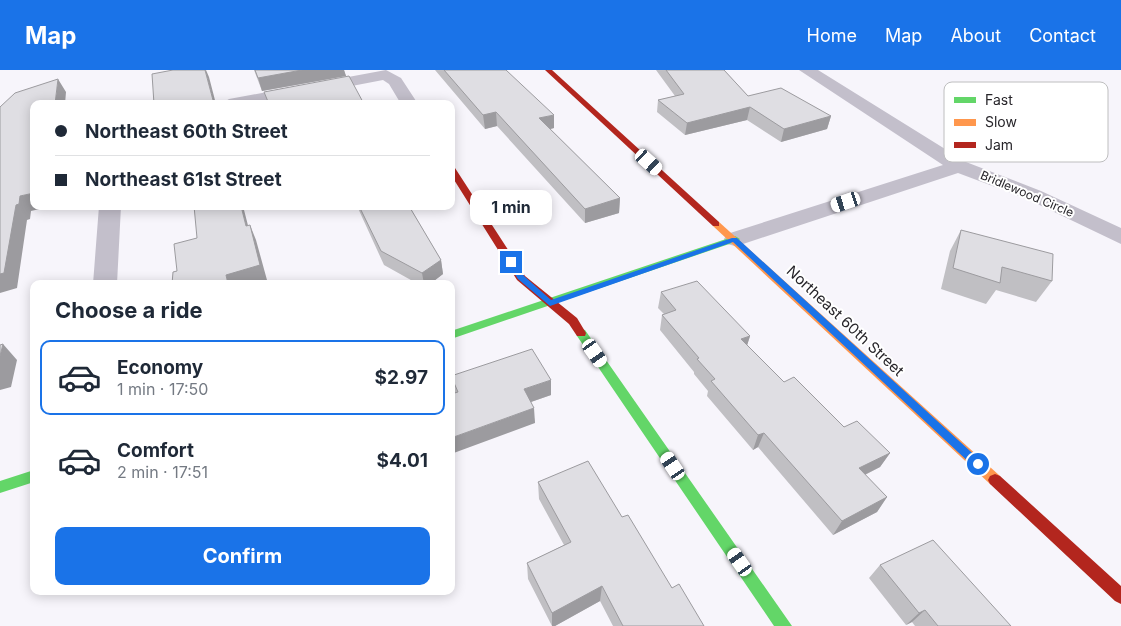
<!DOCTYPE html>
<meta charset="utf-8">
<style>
body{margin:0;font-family:Inter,sans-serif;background:#f2f2f3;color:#1f2937;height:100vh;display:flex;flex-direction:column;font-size:19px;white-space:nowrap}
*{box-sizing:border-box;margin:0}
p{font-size:16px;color:#747a83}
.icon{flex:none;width:28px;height:28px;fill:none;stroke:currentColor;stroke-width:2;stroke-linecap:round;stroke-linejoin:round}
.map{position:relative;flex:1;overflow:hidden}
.details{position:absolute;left:30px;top:210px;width:425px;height:315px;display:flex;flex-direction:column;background:#fff;border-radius:10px;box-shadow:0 2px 12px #0003}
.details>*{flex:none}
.guide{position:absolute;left:30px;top:30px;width:425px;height:110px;border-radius:10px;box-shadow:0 2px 12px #0003;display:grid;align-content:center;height:110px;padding:0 25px;background:#fff}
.end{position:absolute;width:22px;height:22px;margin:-11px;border:6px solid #1a73e8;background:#fff;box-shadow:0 0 0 2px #fff}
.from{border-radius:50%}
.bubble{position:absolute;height:35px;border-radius:10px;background:#fff;box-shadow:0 2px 12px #0003;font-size:16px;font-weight:700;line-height:35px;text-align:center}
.car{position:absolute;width:15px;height:30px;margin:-15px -8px;border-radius:6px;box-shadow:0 0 4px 1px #0007;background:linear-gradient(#fff 24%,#345 0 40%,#fff 0 76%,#345 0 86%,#fff 0)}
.guide b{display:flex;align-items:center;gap:18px;height:48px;font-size:19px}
.guide b+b{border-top:1px solid #e0e1e3}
.guide i{width:12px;height:12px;background:#1f2937}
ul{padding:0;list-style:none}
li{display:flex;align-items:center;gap:15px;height:75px;margin:0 10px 8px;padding:0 15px;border:2px solid transparent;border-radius:10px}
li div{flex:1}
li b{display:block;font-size:19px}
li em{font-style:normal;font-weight:700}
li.current{border-color:#1a73e8}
li>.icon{width:45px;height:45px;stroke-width:1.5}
h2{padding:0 25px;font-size:22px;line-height:60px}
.button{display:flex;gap:10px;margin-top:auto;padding:10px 25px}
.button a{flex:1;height:58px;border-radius:10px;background:#1a73e8;color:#fff;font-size:20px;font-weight:700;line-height:58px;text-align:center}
header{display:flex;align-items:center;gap:30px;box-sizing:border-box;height:70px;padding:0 25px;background:#1a73e8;color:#fff}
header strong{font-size:24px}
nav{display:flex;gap:28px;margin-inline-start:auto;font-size:18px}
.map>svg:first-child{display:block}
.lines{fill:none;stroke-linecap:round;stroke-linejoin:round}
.street{fill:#c3bfcb;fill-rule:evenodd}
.fast{fill:#63d668;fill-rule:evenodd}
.slow{fill:#ff974d;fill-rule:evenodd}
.jam{fill:#b3261e;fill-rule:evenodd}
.wall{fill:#c0bfc3}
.shaded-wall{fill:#9c9b9f}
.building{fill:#dfdee3;stroke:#9c9b9f}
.route{fill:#1a73e8}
.labels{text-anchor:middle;stroke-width:4;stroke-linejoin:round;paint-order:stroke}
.far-street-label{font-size:12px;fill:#27252a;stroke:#fff}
.street-label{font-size:15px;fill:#27252a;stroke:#fff}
.key{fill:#fff;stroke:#bebebf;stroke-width:1}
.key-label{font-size:14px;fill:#27252a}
</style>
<header>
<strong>Map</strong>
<nav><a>Home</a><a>Map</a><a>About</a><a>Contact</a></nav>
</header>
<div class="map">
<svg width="1121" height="556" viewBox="0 0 1121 556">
<rect width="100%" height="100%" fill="#f7f5fb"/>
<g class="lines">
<path class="street" d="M 386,0 L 401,8 L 418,34 L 401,34 L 389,14 L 383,10 L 258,34 L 221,34 L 229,29 Z
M 799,0 L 818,0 L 966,92 L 1041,121 L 1121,158 L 1121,174 L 1027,129 L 958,103 L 743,174 L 735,176 L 727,174 L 724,169 L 727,164 L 943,95 Z
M 99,136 L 121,136 L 117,214 L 93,214 Z"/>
<path class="fast" d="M 735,166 L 740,169 L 738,171 L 451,269 L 451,261 Z
M 581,259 L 585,260 L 792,556 L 774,556 L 577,266 L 576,263 Z
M 34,400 L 34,412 L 0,423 L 0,411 Z"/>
<path class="slow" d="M 716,151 L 719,152 L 1000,406 L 1002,410 L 1000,414 L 995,416 L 990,414 L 713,156 L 713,152 Z"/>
<path class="jam" d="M 545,0 L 552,0 L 719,152 L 719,156 L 713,156 Z
M 451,96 L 455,98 L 525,206 L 577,248 L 586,263 L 585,266 L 577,266 L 569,254 L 517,210 L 451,105 Z
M 995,404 L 1000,406 L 1121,516 L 1121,534 L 1115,531 L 990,414 L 988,410 L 990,406 Z"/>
</g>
<path class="wall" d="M 254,0 L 344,0 L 346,6 L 262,21 Z
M 435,0 L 506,0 L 554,58 L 550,59 L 620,128 L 619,143 L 585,153 L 497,56 L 485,59 Z
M 656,0 L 724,0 L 748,26 L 831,46 L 827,59 L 781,72 L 747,50 L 685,65 L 657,42 L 658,30 L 675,26 Z
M 1009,30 L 1084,59 L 1048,71 L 999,48 Z
M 357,136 L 409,136 L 441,190 L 443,204 L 430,214 L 418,214 L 384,195 Z
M 961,160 L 1052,211 L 1036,232 L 996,220 L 986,234 L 941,219 L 950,181 Z
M 661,222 L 750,266 L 747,275 L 784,312 L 844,357 L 890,383 L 880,397 L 865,405 L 887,427 L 877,442 L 833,465 L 758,377 L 753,380 L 707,326 L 708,321 L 694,304 L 694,302 L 660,260 L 662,245 L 664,244 L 658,238 Z
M 451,306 L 551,325 L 531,332 L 535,353 L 455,323 Z
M 538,412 L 622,447 L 672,518 L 704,556 L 613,556 L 600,531 L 555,556 L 552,556 L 528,509 L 527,493 L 564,475 L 539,429 Z
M 880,495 L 1011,556 L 915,556 L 912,552 L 906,555 L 869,508 Z"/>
<path class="shaded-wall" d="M 205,0 L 206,0 L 209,7 L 216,34 L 214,34 Z
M 302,0 L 344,0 L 346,6 L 262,21 L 258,8 Z
M 58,9 L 66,22 L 65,34 L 55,34 Z
M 750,37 L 747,50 L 685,65 L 687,53 Z
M 1096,41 L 1084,59 L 1048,71 L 1059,52 Z
M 496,42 L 497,56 L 485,59 L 483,45 Z
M 554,45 L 554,58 L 539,62 L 539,48 Z
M 831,46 L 827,59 L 781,72 L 784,59 Z
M 34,123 L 34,136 L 48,136 L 48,137 L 31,141 L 30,149 L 27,150 L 17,218 L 0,223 L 0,204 L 16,135 L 20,126 Z
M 620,128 L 619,143 L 585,153 L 585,139 Z
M 241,136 L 243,136 L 252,171 L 246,156 Z
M 250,155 L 256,170 L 267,210 L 255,214 L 228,214 L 226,205 Z
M 441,190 L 443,204 L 430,214 L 424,214 L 422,203 Z
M 750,266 L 745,282 L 741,269 Z
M 3,274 L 17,290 L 11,317 L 0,320 L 0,286 Z
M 551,310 L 551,325 L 525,334 L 524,319 Z
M 534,338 L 535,353 L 451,384 L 451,368 Z
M 764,363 L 758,377 L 753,380 L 758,365 Z
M 890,383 L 880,397 L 850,412 L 859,398 Z
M 887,427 L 877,442 L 833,465 L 842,451 Z
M 602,516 L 600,531 L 555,556 L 552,556 L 552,543 Z
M 925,540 L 912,552 L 906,555 L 919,543 Z"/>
<path class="building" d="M 173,0 L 205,0 L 214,34 L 154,34 L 152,4 Z
M 255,0 L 302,0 L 258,8 Z
M 444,0 L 506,0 L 554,45 L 539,48 L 620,128 L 585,139 L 496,42 L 483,45 Z
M 666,0 L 724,0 L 748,26 L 781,18 L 831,46 L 784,59 L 750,37 L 687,53 L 658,30 L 684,24 Z
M 349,6 L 364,34 L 269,34 L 264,22 Z
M 58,9 L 55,34 L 34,34 L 34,123 L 20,126 L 19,134 L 16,135 L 4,203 L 0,204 L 0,37 L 15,23 Z
M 194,136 L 241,136 L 246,156 L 250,155 L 260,195 L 226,205 L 228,214 L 172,214 L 173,202 L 177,201 L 174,174 L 197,168 Z
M 359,136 L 409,136 L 441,190 L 422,203 L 381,181 Z
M 961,160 L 1053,184 L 1052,211 L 1002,197 L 1000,213 L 953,198 Z
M 697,211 L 750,266 L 741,269 L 784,312 L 794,307 L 844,357 L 857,351 L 890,383 L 859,398 L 887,427 L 842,451 L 764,363 L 758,365 L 711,311 L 715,309 L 697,289 L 699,288 L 662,245 L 676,240 L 661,222 Z
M 3,274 L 0,286 L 0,275 Z
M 532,279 L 551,310 L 524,319 L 534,338 L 451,368 L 451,324 L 458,322 L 451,306 Z
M 588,391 L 622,447 L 628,445 L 672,518 L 679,514 L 704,556 L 623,556 L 602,516 L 552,543 L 527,493 L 571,472 L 538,412 Z
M 933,470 L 1011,556 L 938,556 L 925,540 L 919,543 L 880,495 Z"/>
<path class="route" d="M 732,168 L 737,168 L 981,391 L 981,397 L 974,397 L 733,172 L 550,236 L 518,209 L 507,192 L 513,190 L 524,206 L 551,230 Z"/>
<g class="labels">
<g class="far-street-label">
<text transform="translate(1027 124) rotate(23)" y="4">Bridlewood Circle</text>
</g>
<g class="street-label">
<text transform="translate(845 251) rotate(43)" y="5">Northeast 60th Street</text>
</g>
</g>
<rect x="944" y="12" width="164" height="80" rx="8" class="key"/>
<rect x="954" y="27" width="22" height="6" fill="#63d668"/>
<rect x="954" y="49" width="22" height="7" fill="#ff974d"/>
<rect x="954" y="72" width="22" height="6" fill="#b3261e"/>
<g class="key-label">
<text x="985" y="35">Fast</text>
<text x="985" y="57">Slow</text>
<text x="985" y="80">Jam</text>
</g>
</svg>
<i class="end from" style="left:978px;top:394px"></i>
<i class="end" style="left:511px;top:192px"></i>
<div class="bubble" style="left:470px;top:120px;width:82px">1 min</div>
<i class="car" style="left:649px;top:92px;rotate:132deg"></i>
<i class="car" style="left:846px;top:132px;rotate:252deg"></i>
<i class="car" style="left:595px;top:283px;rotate:145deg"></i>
<i class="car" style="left:673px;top:396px;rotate:326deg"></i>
<i class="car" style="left:740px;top:492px;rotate:325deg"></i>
<div class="guide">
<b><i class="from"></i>Northeast 60th Street</b>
<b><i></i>Northeast 61st Street</b>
</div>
<section class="details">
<h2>Choose a ride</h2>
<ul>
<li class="current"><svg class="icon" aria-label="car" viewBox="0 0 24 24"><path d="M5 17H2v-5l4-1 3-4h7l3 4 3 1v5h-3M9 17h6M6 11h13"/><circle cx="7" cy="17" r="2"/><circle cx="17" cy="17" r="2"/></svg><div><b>Economy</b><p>1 min · 17:50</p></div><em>$2.97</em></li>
<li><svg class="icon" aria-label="car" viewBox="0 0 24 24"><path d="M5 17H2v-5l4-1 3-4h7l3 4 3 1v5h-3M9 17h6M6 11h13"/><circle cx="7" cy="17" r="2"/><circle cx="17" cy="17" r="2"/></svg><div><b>Comfort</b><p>2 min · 17:51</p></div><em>$4.01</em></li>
</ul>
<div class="button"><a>Confirm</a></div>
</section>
</div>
